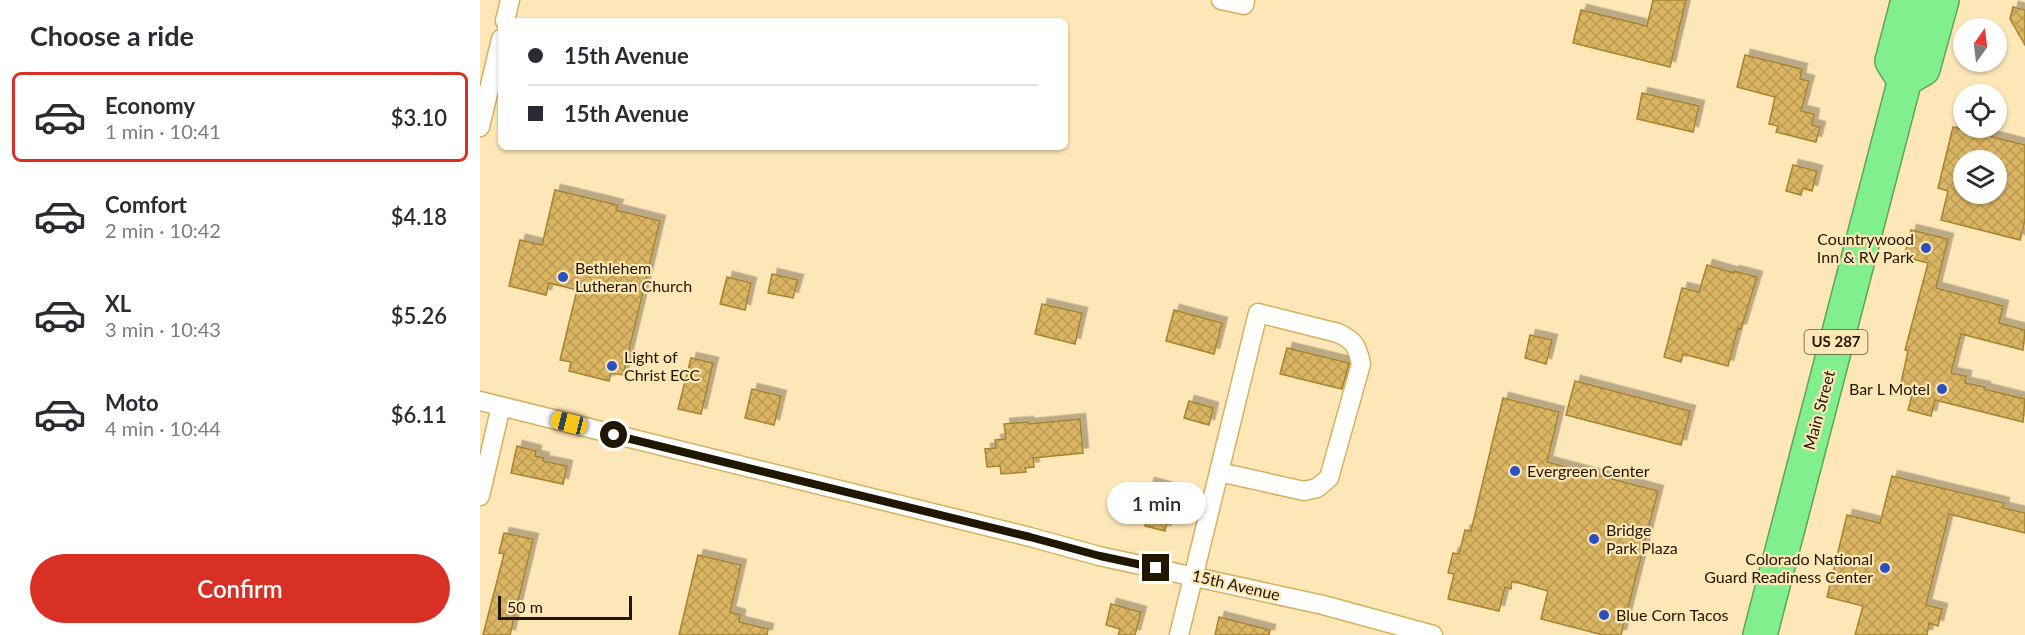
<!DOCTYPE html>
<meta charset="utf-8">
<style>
body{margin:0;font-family:Lato,sans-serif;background:#f2f2f3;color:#2b2b33;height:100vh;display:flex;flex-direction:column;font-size:22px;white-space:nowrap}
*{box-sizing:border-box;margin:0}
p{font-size:20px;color:#7c7c81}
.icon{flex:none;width:33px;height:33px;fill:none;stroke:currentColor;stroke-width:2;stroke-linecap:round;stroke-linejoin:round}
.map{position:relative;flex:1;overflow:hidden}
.side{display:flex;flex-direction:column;background:#fff;width:480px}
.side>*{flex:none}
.top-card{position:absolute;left:18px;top:18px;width:570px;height:132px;border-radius:9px;box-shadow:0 2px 4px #0004;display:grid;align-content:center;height:132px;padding:0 30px;background:#fff}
.needle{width:39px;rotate:14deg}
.fabs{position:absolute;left:1473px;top:18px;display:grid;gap:12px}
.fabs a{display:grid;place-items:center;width:54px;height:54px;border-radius:50%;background:#fff;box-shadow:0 2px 4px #0004;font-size:30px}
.scale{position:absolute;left:18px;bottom:15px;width:134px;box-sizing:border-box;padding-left:6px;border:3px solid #211600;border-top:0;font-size:16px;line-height:21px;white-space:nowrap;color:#211600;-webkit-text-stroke:4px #fde7b7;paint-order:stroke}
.end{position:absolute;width:27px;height:27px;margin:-14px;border:8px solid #211600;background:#fff;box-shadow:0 0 0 3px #fff}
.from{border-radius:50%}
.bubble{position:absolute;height:42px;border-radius:21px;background:#fff;box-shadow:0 2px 4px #0004;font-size:20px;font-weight:600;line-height:42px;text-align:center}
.car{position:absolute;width:18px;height:36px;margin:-18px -9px;border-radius:8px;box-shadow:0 0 4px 2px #0007;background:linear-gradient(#f5c518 24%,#345 0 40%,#f5c518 0 76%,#345 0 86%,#f5c518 0)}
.top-card b{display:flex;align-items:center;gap:21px;height:57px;font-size:22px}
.top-card b+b{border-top:2px solid #e1e1e2}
.top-card i{width:15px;height:15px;background:#2b2b33}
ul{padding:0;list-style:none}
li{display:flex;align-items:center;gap:18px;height:90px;margin:0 12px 9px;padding:0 18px;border:3px solid transparent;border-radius:9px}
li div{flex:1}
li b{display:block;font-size:22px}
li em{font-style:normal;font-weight:600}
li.current{border-color:#d93025}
li>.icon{width:54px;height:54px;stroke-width:1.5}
h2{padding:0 30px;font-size:27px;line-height:72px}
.button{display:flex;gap:12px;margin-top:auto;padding:12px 30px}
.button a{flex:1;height:69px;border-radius:36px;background:#d93025;color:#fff;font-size:24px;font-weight:600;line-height:69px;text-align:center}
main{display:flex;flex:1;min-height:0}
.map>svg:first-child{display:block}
.building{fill:url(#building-cross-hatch);stroke:#a6832e;stroke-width:1.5;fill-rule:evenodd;filter:url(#shadow)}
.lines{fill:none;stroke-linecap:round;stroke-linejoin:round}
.street-casing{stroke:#d5b15e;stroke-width:21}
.highway-casing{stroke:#5fa35a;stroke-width:36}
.street{stroke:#fff;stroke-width:18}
.highway{stroke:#81ef8b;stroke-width:33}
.route{stroke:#211600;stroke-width:8}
.poi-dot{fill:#2b50bf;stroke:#fde7b7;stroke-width:2}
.labels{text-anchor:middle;stroke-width:4.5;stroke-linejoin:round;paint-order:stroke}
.shield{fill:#fde7b7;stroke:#635537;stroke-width:1.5}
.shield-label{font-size:15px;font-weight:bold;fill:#211600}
.poi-label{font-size:16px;fill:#211600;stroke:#fde7b7;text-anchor:start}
.street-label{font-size:16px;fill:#211600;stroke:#fde7b7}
</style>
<main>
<section class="side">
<h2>Choose a ride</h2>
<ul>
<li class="current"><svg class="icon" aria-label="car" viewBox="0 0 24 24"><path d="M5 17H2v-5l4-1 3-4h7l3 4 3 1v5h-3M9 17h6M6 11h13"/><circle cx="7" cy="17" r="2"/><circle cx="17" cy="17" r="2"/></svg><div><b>Economy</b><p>1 min · 10:41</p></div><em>$3.10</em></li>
<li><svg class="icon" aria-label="car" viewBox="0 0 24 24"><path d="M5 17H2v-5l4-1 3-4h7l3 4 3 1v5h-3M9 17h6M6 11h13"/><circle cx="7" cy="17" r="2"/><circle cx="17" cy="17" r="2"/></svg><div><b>Comfort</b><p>2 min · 10:42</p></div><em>$4.18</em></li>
<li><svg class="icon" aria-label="car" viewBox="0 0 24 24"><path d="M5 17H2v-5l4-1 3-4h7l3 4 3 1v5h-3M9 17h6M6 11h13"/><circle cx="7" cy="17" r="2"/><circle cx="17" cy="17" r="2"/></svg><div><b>XL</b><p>3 min · 10:43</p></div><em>$5.26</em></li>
<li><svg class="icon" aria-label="car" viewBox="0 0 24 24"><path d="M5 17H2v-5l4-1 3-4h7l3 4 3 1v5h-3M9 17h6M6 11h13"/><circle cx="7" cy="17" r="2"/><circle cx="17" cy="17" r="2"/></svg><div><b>Moto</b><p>4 min · 10:44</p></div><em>$6.11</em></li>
</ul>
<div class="button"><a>Confirm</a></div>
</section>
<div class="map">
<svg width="1545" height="635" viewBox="0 0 1545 635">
<defs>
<pattern id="building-cross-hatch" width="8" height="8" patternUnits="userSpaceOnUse" patternTransform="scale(1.5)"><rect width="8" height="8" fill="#dab563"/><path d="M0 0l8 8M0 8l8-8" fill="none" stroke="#bb9b54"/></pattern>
<filter id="shadow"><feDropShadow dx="5.5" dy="-5.5" stdDeviation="0" flood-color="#0004"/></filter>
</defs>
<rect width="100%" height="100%" fill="#fde7b7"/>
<path class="building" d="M 1173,0 L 1206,0 L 1190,67 L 1093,43 L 1101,10 L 1167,26 Z
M 1533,7 L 1545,10 L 1545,45 L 1530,19 Z
M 1265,55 L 1322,69 L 1320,79 L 1329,81 L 1321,111 L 1334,114 L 1332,125 L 1340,127 L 1336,142 L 1296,132 L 1298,126 L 1289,124 L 1295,97 L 1257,87 Z
M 1162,93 L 1219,106 L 1213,132 L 1157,119 Z
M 1473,127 L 1545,145 L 1545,220 L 1540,240 L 1461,220 L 1468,191 L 1458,188 ZM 1484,160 L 1516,160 L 1516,194 L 1484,194 Z
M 1313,165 L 1337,171 L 1332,191 L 1323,188 L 1321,195 L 1306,191 Z
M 75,190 L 138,205 L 136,210 L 180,221 L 143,375 L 131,373 L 129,381 L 89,371 L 91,362 L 80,360 L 97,290 L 69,283 L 66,295 L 29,286 L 40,240 L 62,245 Z
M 1431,230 L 1468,239 L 1456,288 L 1523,306 L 1519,323 L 1545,330 L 1543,350 L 1481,334 L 1471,373 L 1486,376 L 1485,383 L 1505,387 L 1504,389 L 1545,399 L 1543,422 L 1455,400 L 1451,416 L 1428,410 L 1432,395 L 1419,392 L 1428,351 L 1425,350 L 1448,263 L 1424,257 Z
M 1227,265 L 1254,273 L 1254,271 L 1277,277 L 1261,329 L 1258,328 L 1248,366 L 1203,354 L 1201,362 L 1184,357 L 1202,288 L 1219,292 Z
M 292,274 L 318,280 L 313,298 L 288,293 Z
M 247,277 L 271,283 L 265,310 L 240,304 Z
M 562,304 L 602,313 L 595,344 L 555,334 Z
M 694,310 L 742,323 L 734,354 L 686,341 Z
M 1050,335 L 1072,340 L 1066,364 L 1045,358 Z
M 807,348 L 869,363 L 862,389 L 800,374 Z
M 211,358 L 233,363 L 221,414 L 198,409 Z
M 1095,381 L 1210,411 L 1201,445 L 1086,415 Z
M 272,389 L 301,396 L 294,425 L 265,418 Z
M 1023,398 L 1079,412 L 1067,462 L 1178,491 L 1141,635 L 1123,635 L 1061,619 L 1068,591 L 1032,581 L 1031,589 L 1025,587 L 1019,611 L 968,599 L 974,574 L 968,573 L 973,553 L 979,554 L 985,530 L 991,531 Z
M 709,401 L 733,408 L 729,425 L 704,418 Z
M 600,419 L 603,453 L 553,458 L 554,467 L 545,468 L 546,472 L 521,474 L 520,466 L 507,467 L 505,449 L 516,448 L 515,440 L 526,439 L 524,424 L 548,422 L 549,424 Z
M 37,446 L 56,451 L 55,456 L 64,458 L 63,461 L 87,466 L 83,484 L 31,473 Z
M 1412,476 L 1524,503 L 1523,508 L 1545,513 L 1545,533 L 1469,514 L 1446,605 L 1462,609 L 1458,626 L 1449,623 L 1447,635 L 1375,635 L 1383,606 L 1347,597 L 1367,515 L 1400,523 Z
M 669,483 L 696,490 L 685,531 L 665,526 L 667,518 L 660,516 Z
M 24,533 L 53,539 L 30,635 L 3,635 L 24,554 L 19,553 Z
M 218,555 L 261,565 L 250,612 L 260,615 L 259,622 L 288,629 L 287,635 L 199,635 Z
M 631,604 L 661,612 L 655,635 L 638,635 L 640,629 L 626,625 Z
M 739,617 L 790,630 L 789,635 L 735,635 Z"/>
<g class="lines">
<defs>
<path id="street" d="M 741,0 L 764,5 L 765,0
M 25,21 L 30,0
M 0,127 L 21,39
M 0,401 L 550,537 L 619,556 L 843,605 L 953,635
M 0,496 L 21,406
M 699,635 L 778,313 L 858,333 C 875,341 877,346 881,364 L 849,478 L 837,488 L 824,491 L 739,472"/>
<path id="highway" d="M 1424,80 L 1443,69 L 1462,0
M 1280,635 L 1423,87 L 1424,80 L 1412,61 L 1428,0"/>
</defs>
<use href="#street" class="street-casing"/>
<use href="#highway" class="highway-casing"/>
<use href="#street" class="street"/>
<use href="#highway" class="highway"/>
</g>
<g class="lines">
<path class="route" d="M 134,435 L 550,537 L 620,556 L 676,568"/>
</g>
<g class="poi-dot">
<circle cx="1446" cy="248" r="6"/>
<circle cx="83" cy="277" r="6"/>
<circle cx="132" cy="366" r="6"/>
<circle cx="1462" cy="389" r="6"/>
<circle cx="1035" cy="471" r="6"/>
<circle cx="1114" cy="539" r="6"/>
<circle cx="1405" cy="568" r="6"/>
<circle cx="1124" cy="615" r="6"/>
</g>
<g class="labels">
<rect class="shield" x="1324.5" y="330" width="63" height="24" rx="4.5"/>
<g class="shield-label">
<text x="1356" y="347">US 287</text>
</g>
<g class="poi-label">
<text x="1434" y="245" text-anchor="end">Countrywood<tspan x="1434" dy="18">Inn &amp; RV Park</tspan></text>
<text x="95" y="274">Bethlehem<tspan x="95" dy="18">Lutheran Church</tspan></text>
<text x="144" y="363">Light of<tspan x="144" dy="18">Christ ECC</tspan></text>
<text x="1450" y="395" text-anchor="end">Bar L Motel</text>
<text x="1047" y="477">Evergreen Center</text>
<text x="1126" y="536">Bridge<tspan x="1126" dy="18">Park Plaza</tspan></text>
<text x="1393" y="565" text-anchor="end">Colorado National<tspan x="1393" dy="18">Guard Readiness Center</tspan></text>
<text x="1136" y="621">Blue Corn Tacos</text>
</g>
<g class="street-label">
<text transform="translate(1339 410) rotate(-75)" y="6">Main Street</text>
<text transform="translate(756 585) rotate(13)" y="6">15th Avenue</text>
</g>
</g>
</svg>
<div class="fabs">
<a><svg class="needle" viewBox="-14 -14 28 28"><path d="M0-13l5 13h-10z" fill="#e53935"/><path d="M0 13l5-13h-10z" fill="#7c7c81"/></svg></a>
<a><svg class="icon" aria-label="locate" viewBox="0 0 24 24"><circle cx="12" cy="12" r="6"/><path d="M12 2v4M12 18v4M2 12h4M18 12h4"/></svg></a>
<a><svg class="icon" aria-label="layers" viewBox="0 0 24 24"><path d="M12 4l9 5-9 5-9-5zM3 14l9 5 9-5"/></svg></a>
</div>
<div class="scale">50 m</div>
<i class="end from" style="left:134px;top:435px"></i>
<i class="end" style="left:676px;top:568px"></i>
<div class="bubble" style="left:627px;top:482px;width:99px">1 min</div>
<i class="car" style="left:89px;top:423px;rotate:284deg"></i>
<div class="top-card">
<b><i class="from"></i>15th Avenue</b>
<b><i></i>15th Avenue</b>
</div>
</div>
</main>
